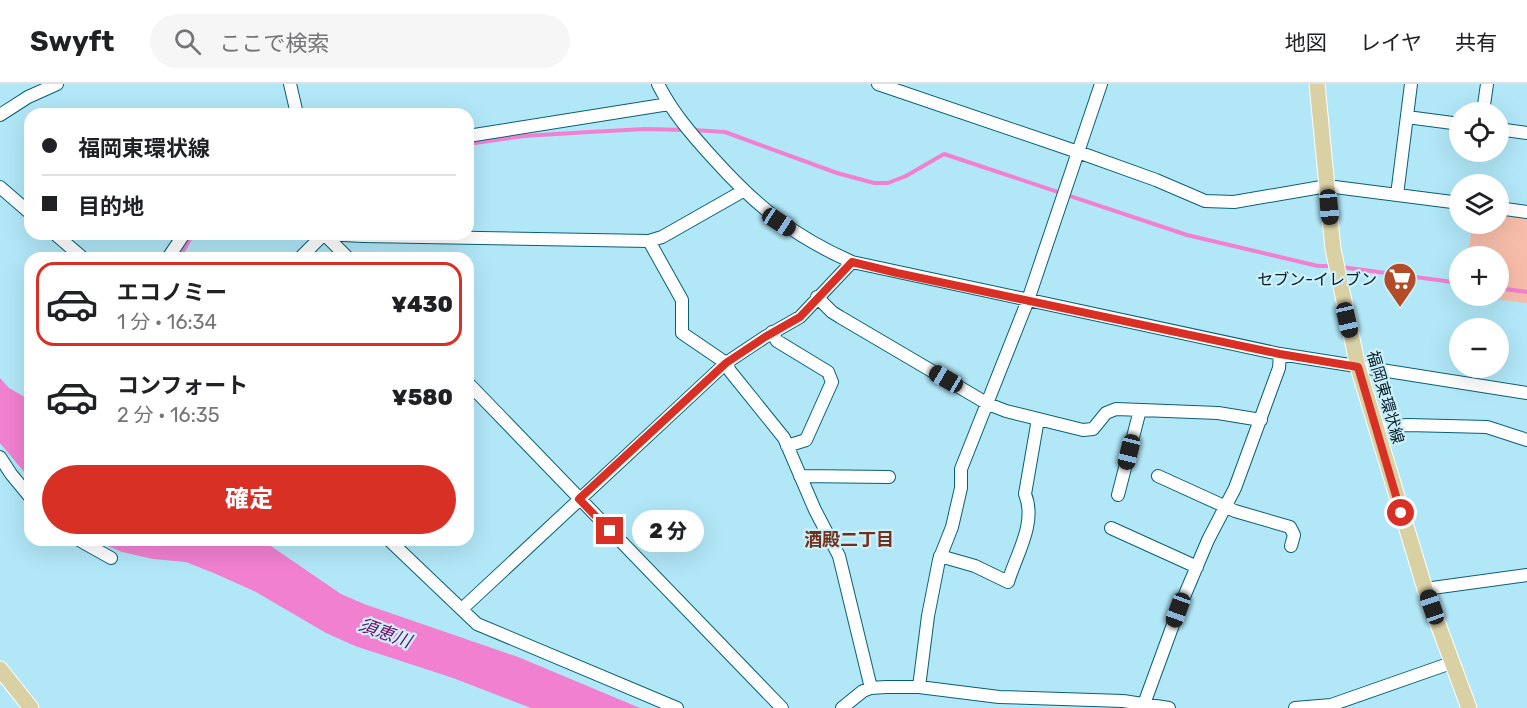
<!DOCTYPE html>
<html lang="ja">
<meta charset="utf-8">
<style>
body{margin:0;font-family:Rubik,"Noto Sans JP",sans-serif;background:#f6f6f6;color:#202124;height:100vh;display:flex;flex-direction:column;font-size:22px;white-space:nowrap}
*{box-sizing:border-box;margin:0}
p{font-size:20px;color:#757577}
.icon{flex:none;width:33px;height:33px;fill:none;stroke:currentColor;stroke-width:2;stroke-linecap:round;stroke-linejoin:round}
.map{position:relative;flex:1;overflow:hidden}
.panel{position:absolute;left:24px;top:168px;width:450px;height:294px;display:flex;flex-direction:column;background:#fff;border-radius:18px;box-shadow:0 6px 24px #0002}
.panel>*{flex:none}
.guide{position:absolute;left:24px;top:24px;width:450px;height:132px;border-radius:18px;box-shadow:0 6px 24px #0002;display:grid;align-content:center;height:132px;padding:0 18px;background:#fff}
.fabs{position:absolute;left:1449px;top:18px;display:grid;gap:12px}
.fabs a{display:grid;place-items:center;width:60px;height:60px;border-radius:50%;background:#fff;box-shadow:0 6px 24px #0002;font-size:30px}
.end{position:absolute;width:27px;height:27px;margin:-14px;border:8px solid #d93025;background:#fff;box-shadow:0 0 0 3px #fff}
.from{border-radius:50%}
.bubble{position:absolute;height:42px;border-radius:21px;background:#fff;box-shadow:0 6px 24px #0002;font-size:20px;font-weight:800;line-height:42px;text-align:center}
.car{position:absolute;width:18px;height:36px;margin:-18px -9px;border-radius:8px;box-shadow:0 0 4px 2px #0007;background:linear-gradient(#222 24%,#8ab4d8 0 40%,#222 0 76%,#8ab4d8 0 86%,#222 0)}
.guide b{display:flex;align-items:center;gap:21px;height:57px;font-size:22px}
.guide b+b{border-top:2px solid #e0e0e0}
.guide i{width:15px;height:15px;background:#202124}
ul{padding:10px 0 0;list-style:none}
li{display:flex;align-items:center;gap:18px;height:84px;margin:0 12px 9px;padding:0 6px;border:3px solid transparent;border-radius:18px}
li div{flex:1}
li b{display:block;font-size:22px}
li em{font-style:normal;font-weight:800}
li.active{border-color:#d93025}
li>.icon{width:54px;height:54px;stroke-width:1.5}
.primary-button{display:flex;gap:12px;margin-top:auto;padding:12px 18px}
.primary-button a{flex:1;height:69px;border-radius:36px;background:#d93025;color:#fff;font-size:24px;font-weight:800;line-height:69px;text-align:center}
header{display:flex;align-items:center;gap:36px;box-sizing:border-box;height:84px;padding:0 30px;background:#fff;border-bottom:2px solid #e0e0e0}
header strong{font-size:28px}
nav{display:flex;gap:33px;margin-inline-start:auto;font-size:21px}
.search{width:420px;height:54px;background:#f6f6f6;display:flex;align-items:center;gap:15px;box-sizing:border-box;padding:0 21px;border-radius:33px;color:#757577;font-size:22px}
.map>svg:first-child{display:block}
.green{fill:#f7bdaa}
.water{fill:#f180d1}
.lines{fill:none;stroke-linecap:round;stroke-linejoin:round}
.stream{stroke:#f180d1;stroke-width:4}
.minor-casing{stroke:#086074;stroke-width:14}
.major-casing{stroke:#fff;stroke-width:17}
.minor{stroke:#fff;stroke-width:12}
.major{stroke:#d9d0a4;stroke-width:15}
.route{stroke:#d93025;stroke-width:8}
.labels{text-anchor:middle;stroke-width:4.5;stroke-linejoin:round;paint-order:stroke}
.poi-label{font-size:16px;fill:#001a22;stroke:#cdf1fc;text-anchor:end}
.street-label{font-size:16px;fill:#001a22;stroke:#cdf1fc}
.neighbourhood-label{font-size:18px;font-weight:bold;fill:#722f19;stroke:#cdf1fc}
.water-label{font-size:18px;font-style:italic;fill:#71065c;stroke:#cdf1fc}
</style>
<header>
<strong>Swyft</strong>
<div class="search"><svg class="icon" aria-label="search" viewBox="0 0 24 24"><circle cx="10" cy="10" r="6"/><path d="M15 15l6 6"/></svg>ここで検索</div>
<nav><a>地図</a><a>レイヤ</a><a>共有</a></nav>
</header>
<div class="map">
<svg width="1527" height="624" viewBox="0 0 1527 624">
<rect width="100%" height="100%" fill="#b1e7f7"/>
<path class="green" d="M 1499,128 L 1527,132 L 1527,219 L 1470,212 L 1498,212 L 1498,172 L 1468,172 L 1472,140 L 1498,140 Z"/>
<path class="water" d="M 0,294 L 9,304 L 30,316 L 30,395 L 0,359 Z
M 94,456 L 262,456 L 341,510 L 364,520 L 518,573 L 640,624 L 531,624 L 453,594 L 355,562 L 326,549 L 256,508 L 216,490 L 186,478 L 153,475 L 122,468 Z"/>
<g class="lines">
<path class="stream" d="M 693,46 L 725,48 L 837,89 L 874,99 L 888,99 L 906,92 L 944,70 L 1187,151 L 1318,182 L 1334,182
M 468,60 L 524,52 L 589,48 L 645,45 L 686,46
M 179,174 L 193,150
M 1341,183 L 1460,199
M 1498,204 L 1527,208"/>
<defs>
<path id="minor" d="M 290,0 L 297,30
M 658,0 C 672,28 692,51 713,74 C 756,122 793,152 852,178 L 1280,270 L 1527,309
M 878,0 L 1078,68 L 1156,96 L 1205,117 L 1234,118 L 1327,102 L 1460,119
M 1483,28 L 1487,0
M 0,31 L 28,13 L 57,0
M 1407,33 L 1460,40
M 1498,45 L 1527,49
M 468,52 L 669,20
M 0,103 L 30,129
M 1397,111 L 1411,0
M 1498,124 L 1527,128
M 55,150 L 83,174
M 324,150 L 348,174
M 649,157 L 682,216 L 682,249 L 726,279 L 730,287 L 784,354 L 815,426 L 839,472 L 871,604
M 168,174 L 184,150
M 300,174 L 324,150 L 363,152 L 649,157 L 662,153 L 743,107
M 817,213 L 832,228 L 840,233 L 988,320 L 1006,327 L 1083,346 L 1093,345 L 1106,329 L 1116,325 L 1218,329 L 1261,336
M 772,248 L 777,257 L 828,288 L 832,298 L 806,356 L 787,362
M 468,299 L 782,624
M 1376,343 L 1408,341 L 1487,343 L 1527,356
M 0,373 L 11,390 L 30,413
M 800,392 L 889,393
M 1158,392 L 1235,427 L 1290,443 L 1294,451 L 1291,462
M 1118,411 L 1140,326
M 1111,444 L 1197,483
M 79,456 L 111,474
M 389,456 L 477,540 L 677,624
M 940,472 L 975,482 L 1008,498 C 1016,471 1037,439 1025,410 L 1038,335
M 1425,505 L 1527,491
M 463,524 L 726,279 L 765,253 L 800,233 L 852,178
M 919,603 L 928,532 L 939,476 L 952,443 L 961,404 L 961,385 L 1028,216 L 1101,0
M 1144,620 L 1178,527 L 1208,456 L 1235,404 L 1279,284 L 1280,270
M 842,624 L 863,607 L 871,604 L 886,603 L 919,603 L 999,613 L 1123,617 L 1169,624
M 1295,624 L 1331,621 L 1451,579"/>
<path id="major" d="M 1317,0 L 1333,165 L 1358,283 L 1425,505 L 1469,624
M 0,585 L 31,624"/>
</defs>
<use href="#minor" class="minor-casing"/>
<use href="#major" class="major-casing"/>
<use href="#minor" class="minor"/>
<use href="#major" class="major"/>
</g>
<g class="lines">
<path class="route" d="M 610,447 L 579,415 L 726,279 L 765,253 L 800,233 L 852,178 L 897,189 L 1280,270 L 1358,283 L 1401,429"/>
</g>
<defs>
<symbol id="supermarket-pin" viewBox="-11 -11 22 30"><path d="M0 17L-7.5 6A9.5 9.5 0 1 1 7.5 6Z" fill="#b34b28" stroke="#cdf1fc"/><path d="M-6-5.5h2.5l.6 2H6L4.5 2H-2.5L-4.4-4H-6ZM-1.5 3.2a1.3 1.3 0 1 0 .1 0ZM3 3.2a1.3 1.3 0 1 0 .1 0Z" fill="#fff"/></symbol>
</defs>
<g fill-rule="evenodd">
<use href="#supermarket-pin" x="1381" y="176" width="38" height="52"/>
</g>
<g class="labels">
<g class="poi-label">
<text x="1377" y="201">セブン-イレブン</text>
</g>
<g class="street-label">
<text transform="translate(1386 313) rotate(74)" y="6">福岡東環状線</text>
</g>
<g class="neighbourhood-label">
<text x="849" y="462">酒殿二丁目</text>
</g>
<g class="water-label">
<text transform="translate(385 549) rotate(20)" y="6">須恵川</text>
</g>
</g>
</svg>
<div class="fabs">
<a><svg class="icon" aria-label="locate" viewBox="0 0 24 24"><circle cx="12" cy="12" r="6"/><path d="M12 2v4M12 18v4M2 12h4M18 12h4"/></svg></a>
<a><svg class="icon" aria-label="layers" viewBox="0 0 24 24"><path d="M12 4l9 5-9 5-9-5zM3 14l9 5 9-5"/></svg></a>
<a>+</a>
<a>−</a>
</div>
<i class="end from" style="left:1401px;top:429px"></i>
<i class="end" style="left:610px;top:447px"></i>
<div class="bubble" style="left:632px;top:426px;width:72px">2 分</div>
<i class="car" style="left:1329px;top:123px;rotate:175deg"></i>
<i class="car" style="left:779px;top:138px;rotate:123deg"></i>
<i class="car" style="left:1347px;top:236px;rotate:167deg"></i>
<i class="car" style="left:946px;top:295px;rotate:300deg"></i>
<i class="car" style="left:1129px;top:368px;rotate:194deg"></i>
<i class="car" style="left:1432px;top:523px;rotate:341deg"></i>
<i class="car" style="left:1178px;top:526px;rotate:200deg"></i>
<div class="guide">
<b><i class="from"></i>福岡東環状線</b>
<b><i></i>目的地</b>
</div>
<section class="panel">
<ul>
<li class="active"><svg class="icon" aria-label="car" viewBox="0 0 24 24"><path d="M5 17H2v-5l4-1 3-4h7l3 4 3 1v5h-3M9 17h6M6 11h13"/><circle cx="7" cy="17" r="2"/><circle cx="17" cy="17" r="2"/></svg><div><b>エコノミー</b><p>1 分 · 16:34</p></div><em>¥430</em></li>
<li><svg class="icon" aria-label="car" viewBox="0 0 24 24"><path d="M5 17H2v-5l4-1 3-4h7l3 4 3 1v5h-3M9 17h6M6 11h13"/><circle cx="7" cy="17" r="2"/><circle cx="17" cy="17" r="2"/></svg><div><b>コンフォート</b><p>2 分 · 16:35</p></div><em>¥580</em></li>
</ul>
<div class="primary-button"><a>確定</a></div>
</section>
</div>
